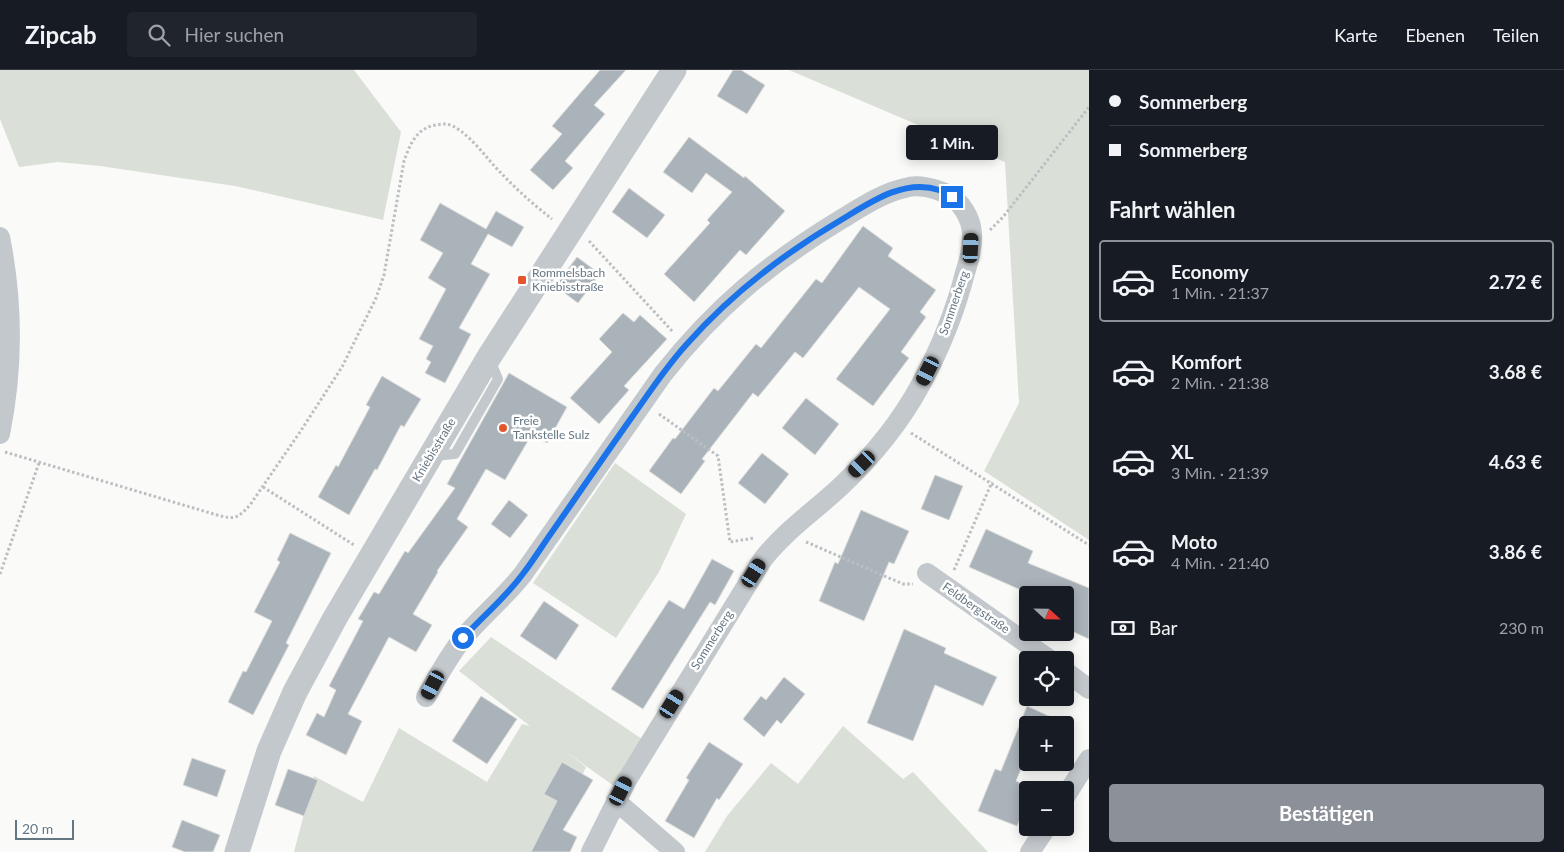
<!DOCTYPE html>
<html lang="de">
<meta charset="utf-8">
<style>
body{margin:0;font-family:Lato,sans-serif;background:#20242c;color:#f1f3f6;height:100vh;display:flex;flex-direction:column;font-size:19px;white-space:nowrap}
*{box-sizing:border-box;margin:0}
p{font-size:16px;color:#9ea1a6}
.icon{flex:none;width:28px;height:28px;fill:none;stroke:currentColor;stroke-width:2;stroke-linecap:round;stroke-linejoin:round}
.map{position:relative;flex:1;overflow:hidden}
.side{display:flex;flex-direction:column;background:#171b24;width:475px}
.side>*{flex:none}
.guide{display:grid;align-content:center;height:110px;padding:0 20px;background:#171b24}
.needle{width:32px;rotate:112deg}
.buttons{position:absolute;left:1019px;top:516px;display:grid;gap:10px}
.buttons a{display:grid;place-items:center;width:55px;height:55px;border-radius:5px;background:#171b24;box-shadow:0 2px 12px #0003;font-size:25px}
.scale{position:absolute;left:15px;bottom:12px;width:59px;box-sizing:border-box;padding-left:5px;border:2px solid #657683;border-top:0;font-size:14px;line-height:18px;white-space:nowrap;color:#657683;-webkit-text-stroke:4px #fff;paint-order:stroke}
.end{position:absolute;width:22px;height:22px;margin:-11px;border:6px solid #1a73e8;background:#fff;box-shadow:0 0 0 2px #fff}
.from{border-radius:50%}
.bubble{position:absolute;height:35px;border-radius:5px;background:#171b24;box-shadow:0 2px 12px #0003;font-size:16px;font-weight:700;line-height:35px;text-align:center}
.car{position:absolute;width:15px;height:30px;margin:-15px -8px;border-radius:6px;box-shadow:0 0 4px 1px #0007;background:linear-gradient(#222 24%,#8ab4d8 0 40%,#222 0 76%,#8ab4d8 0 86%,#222 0)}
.guide b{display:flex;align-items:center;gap:18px;height:48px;font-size:19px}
.guide b+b{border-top:1px solid #363941}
.guide i{width:12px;height:12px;background:#f1f3f6}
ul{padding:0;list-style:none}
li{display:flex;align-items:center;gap:15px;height:82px;margin:0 10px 8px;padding:0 10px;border:2px solid transparent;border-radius:5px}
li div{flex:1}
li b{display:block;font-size:19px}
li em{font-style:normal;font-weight:700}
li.on{border-color:#8c9099}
li>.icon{width:45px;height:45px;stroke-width:1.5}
h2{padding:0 20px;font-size:22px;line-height:60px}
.pay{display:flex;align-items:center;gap:12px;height:55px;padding:0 20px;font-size:19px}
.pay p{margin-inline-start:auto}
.primary-button{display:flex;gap:10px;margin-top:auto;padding:10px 20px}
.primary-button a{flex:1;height:58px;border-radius:5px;background:#8c9099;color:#fff;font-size:20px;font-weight:700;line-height:58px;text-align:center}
header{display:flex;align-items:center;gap:30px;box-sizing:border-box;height:70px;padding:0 25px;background:#171b24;border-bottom:1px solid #363941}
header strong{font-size:24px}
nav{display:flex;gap:28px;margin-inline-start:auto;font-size:18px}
.search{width:350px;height:45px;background:#20242c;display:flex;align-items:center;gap:12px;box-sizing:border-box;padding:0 18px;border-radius:5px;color:#9ea1a6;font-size:19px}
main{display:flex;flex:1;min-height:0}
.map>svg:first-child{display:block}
.green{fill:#dadfd7}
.building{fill:#aab3b9;stroke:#dcdcda}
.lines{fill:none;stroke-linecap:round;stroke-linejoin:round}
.path{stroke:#bbbfc2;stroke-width:3;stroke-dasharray:2.5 2.5;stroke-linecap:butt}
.service{stroke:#c3c8cc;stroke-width:10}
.minor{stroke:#c3c8cc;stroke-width:20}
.tertiary{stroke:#c3c8cc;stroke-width:25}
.route{stroke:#1a73e8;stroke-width:6}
.poi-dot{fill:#e4572e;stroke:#fff;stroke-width:2}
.labels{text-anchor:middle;stroke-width:5;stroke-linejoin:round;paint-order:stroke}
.poi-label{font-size:12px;fill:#657683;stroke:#fff;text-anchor:start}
.street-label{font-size:12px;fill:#657683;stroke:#fff}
</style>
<header>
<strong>Zipcab</strong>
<div class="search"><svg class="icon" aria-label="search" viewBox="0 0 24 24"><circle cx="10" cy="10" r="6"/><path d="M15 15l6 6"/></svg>Hier suchen</div>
<nav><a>Karte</a><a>Ebenen</a><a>Teilen</a></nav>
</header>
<main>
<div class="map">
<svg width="1089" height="782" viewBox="0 0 1089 782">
<rect width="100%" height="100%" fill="#fafaf8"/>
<path class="green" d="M 0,0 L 354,0 L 401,62 L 383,150 L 235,116 L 100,96 L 58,92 L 19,97 L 0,49 Z
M 789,0 L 1089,0 L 1089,470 L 984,401 L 1019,333 L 1005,92 Z
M 615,393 L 686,444 L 659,502 L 616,568 L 533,513 Z
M 491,567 L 642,669 L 614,716 L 565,681 L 586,697 L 547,782 L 294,782 L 314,706 L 363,732 L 399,658 L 487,712 L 522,654 L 530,656 L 459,601 Z
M 843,656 L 903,709 L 913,702 L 988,782 L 705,782 L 727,746 L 771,693 L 798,714 Z"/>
<path class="building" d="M 600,0 L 626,0 L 594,35 L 605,44 L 565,91 L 573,98 L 553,120 L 530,100 L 562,64 L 552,56 Z
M 733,0 L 741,0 L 765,15 L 747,44 L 717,26 Z
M 689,67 L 744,108 L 745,106 L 785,141 L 746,185 L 740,180 L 694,232 L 664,204 L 710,153 L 707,150 L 732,122 L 706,103 L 692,123 L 663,102 Z
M 629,118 L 665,145 L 647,168 L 612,142 Z
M 440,133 L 486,159 L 496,141 L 524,157 L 512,177 L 488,164 L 471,194 L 490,204 L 459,258 L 471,264 L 445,313 L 425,303 L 431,292 L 426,289 L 433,276 L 419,269 L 446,219 L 428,208 L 443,183 L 420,170 Z
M 863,156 L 893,178 L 888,186 L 936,220 L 920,242 L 926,247 L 901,282 L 909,288 L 873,336 L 836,309 L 890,239 L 859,217 L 803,288 L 795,282 L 758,327 L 753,323 L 702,389 L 705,391 L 681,424 L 649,401 L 673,368 L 675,369 L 714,318 L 718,321 L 756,274 L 761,278 L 816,209 L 822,213 Z
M 577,187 L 600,204 L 578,233 L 555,216 Z
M 623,243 L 634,252 L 640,245 L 667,269 L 624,316 L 629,320 L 599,354 L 570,328 L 612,282 L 599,269 Z
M 509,303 L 567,337 L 547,373 L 532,364 L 505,410 L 486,399 L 457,449 L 468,457 L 437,501 L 438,502 L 413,544 L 432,555 L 416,582 L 389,567 L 348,644 L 362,651 L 346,685 L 306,665 L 317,643 L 324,647 L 336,620 L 329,616 L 363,551 L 358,549 L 374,522 L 379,524 L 405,481 L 408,483 L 455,418 L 447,414 Z
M 382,306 L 421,329 L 404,357 L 401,355 L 377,400 L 375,399 L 349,445 L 318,427 L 336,395 L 338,397 L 370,337 L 366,335 Z
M 806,328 L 839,354 L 815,385 L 782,358 Z
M 762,383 L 789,404 L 765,434 L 738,413 Z
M 935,405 L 963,416 L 949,450 L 921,439 Z
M 509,430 L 528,445 L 510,468 L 491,454 Z
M 861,440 L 909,461 L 894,494 L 889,492 L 864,551 L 819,531 L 835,492 L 838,494 Z
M 986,459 L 1033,481 L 1028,493 L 1089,518 L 1089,569 L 1065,558 L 1065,525 L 1032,525 L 969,497 Z
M 290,463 L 331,483 L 286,573 L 289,575 L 253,645 L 228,632 L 243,601 L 246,602 L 272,551 L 254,542 L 280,492 L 277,490 Z
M 712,489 L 734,501 L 715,535 L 710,532 L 643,639 L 611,619 L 669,530 L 684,539 Z
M 544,531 L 579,555 L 556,590 L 520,566 Z
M 904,559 L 946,578 L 944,583 L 997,607 L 983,636 L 935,615 L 913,671 L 867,653 Z
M 784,607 L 805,624 L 781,654 L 777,650 L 764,667 L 743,649 L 761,626 L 766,630 Z
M 481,626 L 517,649 L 487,694 L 452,671 Z
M 1027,636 L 1068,655 L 1028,655 L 1028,682 L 1016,711 L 1032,718 L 1031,720 L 1028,720 L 1028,730 L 1017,756 L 978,741 L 995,699 L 1001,701 Z
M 709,672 L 743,694 L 719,730 L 717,728 L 694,768 L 665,751 L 689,710 L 686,708 Z
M 192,688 L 226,700 L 217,727 L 183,715 Z
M 562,692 L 593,710 L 563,760 L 577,767 L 570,782 L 531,782 L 557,731 L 544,724 Z
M 288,699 L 318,710 L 304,746 L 275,735 Z
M 182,750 L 220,765 L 213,782 L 185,782 L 172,777 Z"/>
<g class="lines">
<path class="path" d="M 990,160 L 1003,147 L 1089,37
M 589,171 L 673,262
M 659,344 L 718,386 L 730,472 L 754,468
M 911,363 L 1089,475
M 5,382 L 217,445 C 235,450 238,448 250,435 L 300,362 L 342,297 L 376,228 L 384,205 L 404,91 C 409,77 415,61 431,56 C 436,55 441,54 446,54 C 465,57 487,89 500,102 C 516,119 534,135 552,149
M 263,417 L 354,475
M 806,472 L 903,514 L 913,514
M 954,500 L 992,412
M 0,504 L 39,393"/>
<path class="service" d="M 433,386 L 455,384 L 498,309 L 490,290"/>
<path class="minor" d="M 0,167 C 13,232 13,300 0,364
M 927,503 L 1050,590
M 1065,601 L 1089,619
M 426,627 C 438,606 449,585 464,567 C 483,545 505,527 523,504 L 663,304 C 716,237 768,194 840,150 C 860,138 882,123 905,118 C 918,114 935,118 947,124 C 961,131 971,148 972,163 C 973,177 969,190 965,203 C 955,242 940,279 921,314 C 900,353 871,388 839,418 C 813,442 785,461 763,489 L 627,710 L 591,782
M 1065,727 L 1089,689
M 616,731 L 675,782
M 1030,782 L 1046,758"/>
<path class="tertiary" d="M 237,782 L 269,681 L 295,622 L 335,548 L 489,287 L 674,0"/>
</g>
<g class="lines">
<path class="route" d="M 463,568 C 482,547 505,528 522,505 C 533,491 542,476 552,462 C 579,423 605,385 632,347 C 649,323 666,297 686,275 C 731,224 783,184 841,150 C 869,133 904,108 939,120 C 943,121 948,124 952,127"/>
</g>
<g class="poi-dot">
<rect x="517" y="205" width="10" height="10" rx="2.5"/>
<circle cx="503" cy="358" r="5"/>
</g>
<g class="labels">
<g class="poi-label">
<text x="532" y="207">Rommelsbach<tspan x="532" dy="14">Kniebisstraße</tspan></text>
<text x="513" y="355">Freie<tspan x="513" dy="14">Tankstelle Sulz</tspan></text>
</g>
<g class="street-label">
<text transform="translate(954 233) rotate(-71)" y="4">Sommerberg</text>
<text transform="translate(434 380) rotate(-59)" y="4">Kniebisstraße</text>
<text transform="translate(976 538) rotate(35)" y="4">Feldbergstraße</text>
<text transform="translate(712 570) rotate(-58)" y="4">Sommerberg</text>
</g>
</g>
</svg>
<div class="buttons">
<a><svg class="needle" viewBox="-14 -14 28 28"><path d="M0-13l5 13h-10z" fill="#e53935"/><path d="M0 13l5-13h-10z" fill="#9ea1a6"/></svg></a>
<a><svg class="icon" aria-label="locate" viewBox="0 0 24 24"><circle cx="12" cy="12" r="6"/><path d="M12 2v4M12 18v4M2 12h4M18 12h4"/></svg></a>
<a>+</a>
<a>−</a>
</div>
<div class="scale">20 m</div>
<i class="end from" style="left:463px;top:568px"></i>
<i class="end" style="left:952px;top:127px"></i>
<div class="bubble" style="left:906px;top:55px;width:92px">1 Min.</div>
<i class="car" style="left:971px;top:178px;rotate:3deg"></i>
<i class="car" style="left:928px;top:301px;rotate:207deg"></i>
<i class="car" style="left:862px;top:394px;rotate:225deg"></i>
<i class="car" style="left:754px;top:503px;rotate:32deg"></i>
<i class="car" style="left:433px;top:615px;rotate:208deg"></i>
<i class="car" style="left:672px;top:634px;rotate:32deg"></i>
<i class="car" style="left:621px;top:721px;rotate:27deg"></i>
</div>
<section class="side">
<div class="guide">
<b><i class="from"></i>Sommerberg</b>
<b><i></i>Sommerberg</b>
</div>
<h2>Fahrt wählen</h2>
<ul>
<li class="on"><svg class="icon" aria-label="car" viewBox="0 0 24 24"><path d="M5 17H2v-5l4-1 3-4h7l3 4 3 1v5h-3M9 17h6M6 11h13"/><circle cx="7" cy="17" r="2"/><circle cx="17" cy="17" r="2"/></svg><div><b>Economy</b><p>1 Min. · 21:37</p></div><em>2.72 €</em></li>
<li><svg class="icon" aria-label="car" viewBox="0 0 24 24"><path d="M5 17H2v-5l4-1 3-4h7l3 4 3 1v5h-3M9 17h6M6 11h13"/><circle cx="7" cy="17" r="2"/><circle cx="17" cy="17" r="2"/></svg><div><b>Komfort</b><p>2 Min. · 21:38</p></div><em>3.68 €</em></li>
<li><svg class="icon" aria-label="car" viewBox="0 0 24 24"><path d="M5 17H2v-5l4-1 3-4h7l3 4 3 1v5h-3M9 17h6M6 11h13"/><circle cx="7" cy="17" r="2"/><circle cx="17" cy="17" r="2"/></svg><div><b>XL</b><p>3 Min. · 21:39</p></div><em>4.63 €</em></li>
<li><svg class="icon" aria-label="car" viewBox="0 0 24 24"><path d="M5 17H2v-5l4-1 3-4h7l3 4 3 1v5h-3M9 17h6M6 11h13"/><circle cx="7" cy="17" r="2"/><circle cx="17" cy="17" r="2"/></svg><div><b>Moto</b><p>4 Min. · 21:40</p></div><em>3.86 €</em></li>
</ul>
<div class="pay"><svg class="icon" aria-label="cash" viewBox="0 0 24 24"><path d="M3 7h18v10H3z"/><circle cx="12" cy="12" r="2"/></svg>Bar<p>230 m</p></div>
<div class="primary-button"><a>Bestätigen</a></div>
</section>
</main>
